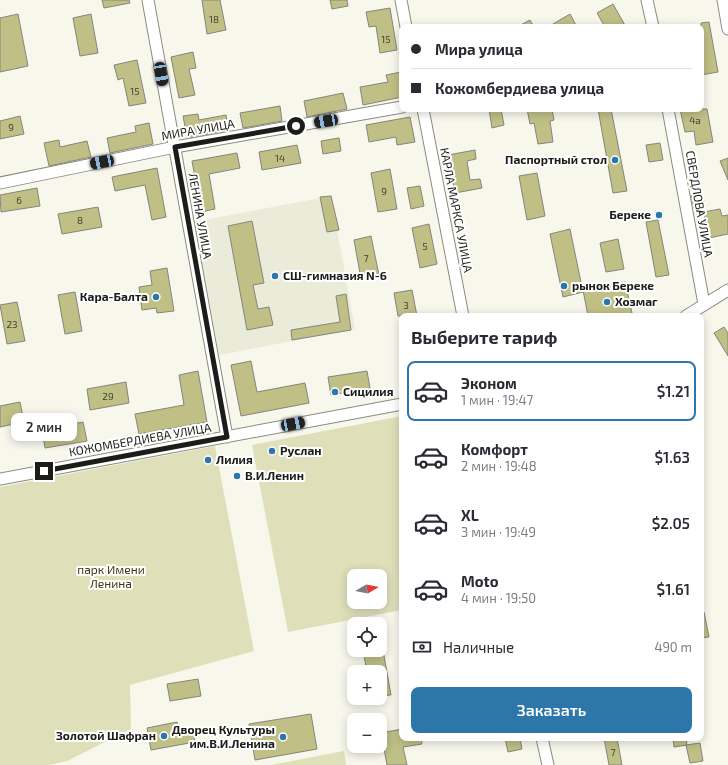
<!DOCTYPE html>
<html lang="ru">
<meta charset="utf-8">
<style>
body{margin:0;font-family:"Exo 2",sans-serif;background:#f7f7f7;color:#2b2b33;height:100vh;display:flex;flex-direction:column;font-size:15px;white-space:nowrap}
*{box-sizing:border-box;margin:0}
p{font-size:13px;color:#7c7c81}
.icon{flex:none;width:22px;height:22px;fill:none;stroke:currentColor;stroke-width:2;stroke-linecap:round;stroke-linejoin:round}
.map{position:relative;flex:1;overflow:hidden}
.sheet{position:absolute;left:399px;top:313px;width:305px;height:428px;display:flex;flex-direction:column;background:#fff;border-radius:8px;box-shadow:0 2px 10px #0003}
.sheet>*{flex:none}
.guide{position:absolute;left:399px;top:24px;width:305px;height:88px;border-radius:8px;box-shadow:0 2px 10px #0003;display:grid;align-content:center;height:88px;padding:0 12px;background:#fff}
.needle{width:26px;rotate:80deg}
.controls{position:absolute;left:347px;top:569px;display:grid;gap:8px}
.controls a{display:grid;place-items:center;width:40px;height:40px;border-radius:8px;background:#fff;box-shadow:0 2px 10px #0003;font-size:20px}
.end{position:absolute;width:18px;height:18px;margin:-9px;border:5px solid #1c1c18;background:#fff;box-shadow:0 0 0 2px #fff}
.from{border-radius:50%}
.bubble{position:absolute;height:28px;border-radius:8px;background:#fff;box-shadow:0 2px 10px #0003;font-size:13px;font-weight:600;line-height:28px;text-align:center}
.car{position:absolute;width:12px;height:24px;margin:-12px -6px;border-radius:5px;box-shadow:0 0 3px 1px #0007;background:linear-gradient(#222 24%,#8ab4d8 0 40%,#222 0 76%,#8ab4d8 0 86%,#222 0)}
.guide b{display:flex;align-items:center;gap:14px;height:38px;font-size:15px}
.guide b+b{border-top:1px solid #e1e1e2}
.guide i{width:10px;height:10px;background:#2b2b33}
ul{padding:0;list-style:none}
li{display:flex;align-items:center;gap:12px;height:60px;margin:0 8px 6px;padding:0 4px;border:2px solid transparent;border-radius:8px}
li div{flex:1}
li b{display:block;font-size:15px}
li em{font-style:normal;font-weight:600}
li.active{border-color:#2d76aa}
li>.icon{width:36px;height:36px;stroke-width:1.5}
h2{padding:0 12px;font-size:18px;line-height:48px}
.pay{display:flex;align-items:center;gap:10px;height:44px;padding:0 12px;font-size:15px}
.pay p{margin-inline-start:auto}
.primary-button{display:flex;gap:8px;margin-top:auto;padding:8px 12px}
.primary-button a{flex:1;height:46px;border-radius:8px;background:#2d76aa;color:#fff;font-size:16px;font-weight:600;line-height:46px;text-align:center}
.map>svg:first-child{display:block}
.built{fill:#eaebd9}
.green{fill:#dfe0ba;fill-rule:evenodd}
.building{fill:#bfbf86;stroke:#85857c}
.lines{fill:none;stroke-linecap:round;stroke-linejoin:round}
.minor-casing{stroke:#8b8b82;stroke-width:13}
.minor{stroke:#fff;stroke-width:11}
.route{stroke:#1c1c18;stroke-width:5}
.poi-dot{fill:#2d76aa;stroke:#fff;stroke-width:1.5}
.labels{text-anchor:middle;stroke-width:4;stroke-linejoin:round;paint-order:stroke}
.number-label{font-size:10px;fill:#454534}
.street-label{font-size:12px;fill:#1c1c18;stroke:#fff}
.poi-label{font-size:12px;font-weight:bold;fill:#1c1c18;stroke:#fff;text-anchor:start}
.park-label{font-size:12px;fill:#3b3a0c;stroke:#fff}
</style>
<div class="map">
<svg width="728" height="765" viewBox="0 0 728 765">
<rect width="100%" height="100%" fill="#f7f7ec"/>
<path class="built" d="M 331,196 L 355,329 L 219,355 L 194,222 Z"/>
<path class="green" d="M 402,416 L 402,610 L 288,632 L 252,445 ZM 354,576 L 380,576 L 380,602 L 354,602 Z
M 215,446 L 254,651 L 130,685 L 131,729 L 67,761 L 49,765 L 0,765 L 0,487 Z
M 344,751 L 346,765 L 271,765 Z"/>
<path class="building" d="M 102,0 L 129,0 L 130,3 L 104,8 Z
M 202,0 L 220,0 L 226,30 L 207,34 Z
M 330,0 L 347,0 L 348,6 L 332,9 Z
M 613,4 L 626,27 L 605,27 L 597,13 Z
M 390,8 L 397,50 L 380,53 L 376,26 L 369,27 L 366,12 Z
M 18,14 L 28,66 L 0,72 L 0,18 Z
M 91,14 L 98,53 L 80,56 L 73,18 Z
M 570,14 L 577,27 L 548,27 Z
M 530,20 L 534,27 L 517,27 Z
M 709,22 L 718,72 L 701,75 L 701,23 Z
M 193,52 L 196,68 L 189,69 L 195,95 L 179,98 L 171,57 Z
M 137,60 L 146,103 L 129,106 L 123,78 L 118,80 L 114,65 Z
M 401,72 L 402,97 L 363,105 L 360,87 L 388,82 L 386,75 Z
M 343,93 L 347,109 L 307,117 L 304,101 Z
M 280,106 L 282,121 L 243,128 L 240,113 Z
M 489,109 L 501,109 L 504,125 L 492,128 Z
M 527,109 L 552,109 L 554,120 L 550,121 L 553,142 L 538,144 L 534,123 L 530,124 Z
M 598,109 L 611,109 L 627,191 L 613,193 Z
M 680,109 L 707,109 L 713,142 L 696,145 L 694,131 L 685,132 Z
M 198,114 L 199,120 L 226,115 L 229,130 L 187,138 L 183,116 Z
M 20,116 L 24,134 L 0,139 L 0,121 Z
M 410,117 L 415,142 L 397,145 L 396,137 L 369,142 L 366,125 Z
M 149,123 L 153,144 L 110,153 L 107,138 L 136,132 L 135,126 Z
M 339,138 L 341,151 L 323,154 L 321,141 Z
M 59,140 L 60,147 L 87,141 L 91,157 L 49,166 L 44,143 Z
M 660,143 L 663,160 L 649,162 L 646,145 Z
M 297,145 L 301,163 L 262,170 L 259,152 Z
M 475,150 L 476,159 L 467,161 L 470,180 L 480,179 L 482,188 L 455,193 L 448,155 Z
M 237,153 L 240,168 L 209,174 L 215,209 L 201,212 L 192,161 Z
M 728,158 L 728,180 L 720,161 Z
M 157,168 L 166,217 L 152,220 L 145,185 L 115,191 L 112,177 Z
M 390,169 L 397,209 L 378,212 L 371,173 Z
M 537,173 L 545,216 L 527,220 L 519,176 Z
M 420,186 L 424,206 L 411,209 L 407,188 Z
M 37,188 L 40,206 L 1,212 L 0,195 Z
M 702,193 L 705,206 L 694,208 L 691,195 Z
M 331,196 L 339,230 L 327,232 L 320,197 Z
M 98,207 L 102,227 L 62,234 L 58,214 Z
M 720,209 L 722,216 L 728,215 L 728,234 L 709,238 L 704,212 Z
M 658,220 L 669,275 L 656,277 L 646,222 Z
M 252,221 L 264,283 L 253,285 L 258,309 L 269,307 L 273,325 L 247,330 L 228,226 Z
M 429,224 L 437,264 L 420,268 L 412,228 Z
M 570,229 L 583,292 L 563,297 L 550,234 Z
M 371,236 L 379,275 L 361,279 L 354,240 Z
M 618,239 L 624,269 L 606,272 L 600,243 Z
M 167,268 L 174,311 L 157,313 L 156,308 L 142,310 L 139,287 L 152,285 L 150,271 Z
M 625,282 L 632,313 L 619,316 L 588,316 L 583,290 Z
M 412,290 L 417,316 L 398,316 L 394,293 Z
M 75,292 L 82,331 L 65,334 L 58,295 Z
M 346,294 L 351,330 L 292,340 L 291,330 L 340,322 L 336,296 Z
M 17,302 L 25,341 L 7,344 L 0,305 Z
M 724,327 L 728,333 L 728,356 L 714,333 Z
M 251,361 L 257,392 L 305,383 L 309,403 L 241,416 L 231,365 Z
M 198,371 L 207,422 L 139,434 L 135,414 L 184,405 L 179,375 Z
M 367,371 L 370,388 L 331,395 L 328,377 Z
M 126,382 L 129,403 L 90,410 L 87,389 Z
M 20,402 L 24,422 L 0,427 L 0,406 Z
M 83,422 L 87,441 L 45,448 L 42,430 Z
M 701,612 L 704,612 L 709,637 L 701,638 Z
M 363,650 L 383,650 L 391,695 L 380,696 L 380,672 L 367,672 Z
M 198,679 L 201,696 L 170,701 L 167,684 Z
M 311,714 L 317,749 L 255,760 L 249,724 Z
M 177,722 L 179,735 L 193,732 L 195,742 L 151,750 L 147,728 Z
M 402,729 L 402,738 L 421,738 L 422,744 L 403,747 L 407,765 L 387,765 L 381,733 Z
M 505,738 L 520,738 L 522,749 L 508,752 Z
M 604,738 L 617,738 L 622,765 L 609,765 Z
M 673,738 L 686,738 L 687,745 L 674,747 Z
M 700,743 L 703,761 L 690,763 L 686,745 Z"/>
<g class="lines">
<defs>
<path id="minor" d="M 148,0 L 227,437
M 401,0 L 406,27
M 647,0 L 653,27
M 723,0 L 728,29
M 423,109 L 463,316
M 668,109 L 704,304
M 0,183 L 175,147 L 402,107
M 686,316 L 728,290
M 0,479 L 402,404
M 542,738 L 548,765"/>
</defs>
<use href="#minor" class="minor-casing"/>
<use href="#minor" class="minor"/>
</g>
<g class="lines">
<path class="route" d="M 44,471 L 227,437 L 175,147 L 296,126"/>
</g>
<g class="poi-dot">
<circle cx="615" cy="160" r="4"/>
<circle cx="659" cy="215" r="4"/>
<circle cx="275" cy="276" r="4"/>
<circle cx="564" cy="286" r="4"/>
<circle cx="156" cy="297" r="4"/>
<circle cx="607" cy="302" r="4"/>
<circle cx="335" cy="392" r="4"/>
<circle cx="272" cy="451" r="4"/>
<circle cx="208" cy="460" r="4"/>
<circle cx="237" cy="476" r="4"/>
<circle cx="164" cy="736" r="4"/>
<circle cx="283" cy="737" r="4"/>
</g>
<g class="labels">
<g class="number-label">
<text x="214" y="23">18</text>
<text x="386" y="43">15</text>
<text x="135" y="95">15</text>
<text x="695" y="124">4a</text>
<text x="11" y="131">9</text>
<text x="280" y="162">14</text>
<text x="384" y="195">9</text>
<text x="19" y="204">6</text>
<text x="80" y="224">8</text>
<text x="425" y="250">5</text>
<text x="366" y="262">7</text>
<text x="406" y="309">3</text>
<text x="12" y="328">23</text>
<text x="108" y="400">29</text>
<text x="613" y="756">7</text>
</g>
<g class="street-label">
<text transform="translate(198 130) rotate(-10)" y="4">МИРА УЛИЦА</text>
<text transform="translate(699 204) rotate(80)" y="4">СВЕРДЛОВА УЛИЦА</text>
<text transform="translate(456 210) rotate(79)" y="4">КАРЛА МАРКСА УЛИЦА</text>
<text transform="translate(200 216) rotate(80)" y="4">ЛЕНИНА УЛИЦА</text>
<text transform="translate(140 440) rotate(-10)" y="4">КОЖОМБЕРДИЕВА УЛИЦА</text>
</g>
<g class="poi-label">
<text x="607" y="164" text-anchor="end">Паспортный стол</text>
<text x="651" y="219" text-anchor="end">Береке</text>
<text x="283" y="280">СШ-гимназия N-6</text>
<text x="572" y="290">рынок Береке</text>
<text x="148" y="301" text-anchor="end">Кара-Балта</text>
<text x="615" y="306">Хозмаг</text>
<text x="343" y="396">Сицилия</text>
<text x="280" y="455">Руслан</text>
<text x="216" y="464">Лилия</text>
<text x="245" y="480">В.И.Ленин</text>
<text x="275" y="734" text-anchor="end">Дворец Культуры<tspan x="275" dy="14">им.В.И.Ленина</tspan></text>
<text x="156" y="740" text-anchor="end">Золотой Шафран</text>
</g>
<g class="park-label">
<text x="111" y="574">парк Имени<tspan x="111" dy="14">Ленина</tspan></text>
</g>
</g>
</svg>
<div class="controls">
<a><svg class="needle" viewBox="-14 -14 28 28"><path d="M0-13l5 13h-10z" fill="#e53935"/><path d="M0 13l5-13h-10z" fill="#7c7c81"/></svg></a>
<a><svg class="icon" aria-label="locate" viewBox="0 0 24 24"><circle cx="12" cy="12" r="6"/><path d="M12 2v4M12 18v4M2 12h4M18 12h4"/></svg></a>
<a>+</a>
<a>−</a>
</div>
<i class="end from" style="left:296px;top:126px"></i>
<i class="end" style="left:44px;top:471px"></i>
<div class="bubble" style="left:11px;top:413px;width:66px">2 мин</div>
<i class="car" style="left:161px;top:74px;rotate:170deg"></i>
<i class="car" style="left:326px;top:121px;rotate:260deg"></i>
<i class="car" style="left:102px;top:162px;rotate:259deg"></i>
<i class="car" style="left:293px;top:424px;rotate:79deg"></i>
<div class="guide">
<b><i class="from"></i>Мира улица</b>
<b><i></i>Кожомбердиева улица</b>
</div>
<section class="sheet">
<h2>Выберите тариф</h2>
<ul>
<li class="active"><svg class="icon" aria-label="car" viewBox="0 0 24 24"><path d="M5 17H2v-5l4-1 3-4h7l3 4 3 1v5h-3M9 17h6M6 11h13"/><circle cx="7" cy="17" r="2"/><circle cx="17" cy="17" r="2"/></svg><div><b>Эконом</b><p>1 мин · 19:47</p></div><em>$1.21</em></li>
<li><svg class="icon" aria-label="car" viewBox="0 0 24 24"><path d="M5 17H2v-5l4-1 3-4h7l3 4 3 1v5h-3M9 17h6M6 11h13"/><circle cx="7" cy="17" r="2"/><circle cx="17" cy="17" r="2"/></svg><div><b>Комфорт</b><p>2 мин · 19:48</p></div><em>$1.63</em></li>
<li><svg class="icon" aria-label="car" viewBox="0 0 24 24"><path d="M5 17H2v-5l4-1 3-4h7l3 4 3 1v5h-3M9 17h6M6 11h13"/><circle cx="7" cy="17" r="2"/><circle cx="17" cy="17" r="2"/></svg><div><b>XL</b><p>3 мин · 19:49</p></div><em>$2.05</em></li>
<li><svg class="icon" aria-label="car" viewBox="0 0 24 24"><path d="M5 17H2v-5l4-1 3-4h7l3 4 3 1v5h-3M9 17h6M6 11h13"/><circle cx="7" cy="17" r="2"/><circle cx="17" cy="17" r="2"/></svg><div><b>Moto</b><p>4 мин · 19:50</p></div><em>$1.61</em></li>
</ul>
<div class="pay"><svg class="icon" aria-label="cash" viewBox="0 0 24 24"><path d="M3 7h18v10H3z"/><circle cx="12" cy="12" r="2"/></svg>Наличные<p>490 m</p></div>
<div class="primary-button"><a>Заказать</a></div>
</section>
</div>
